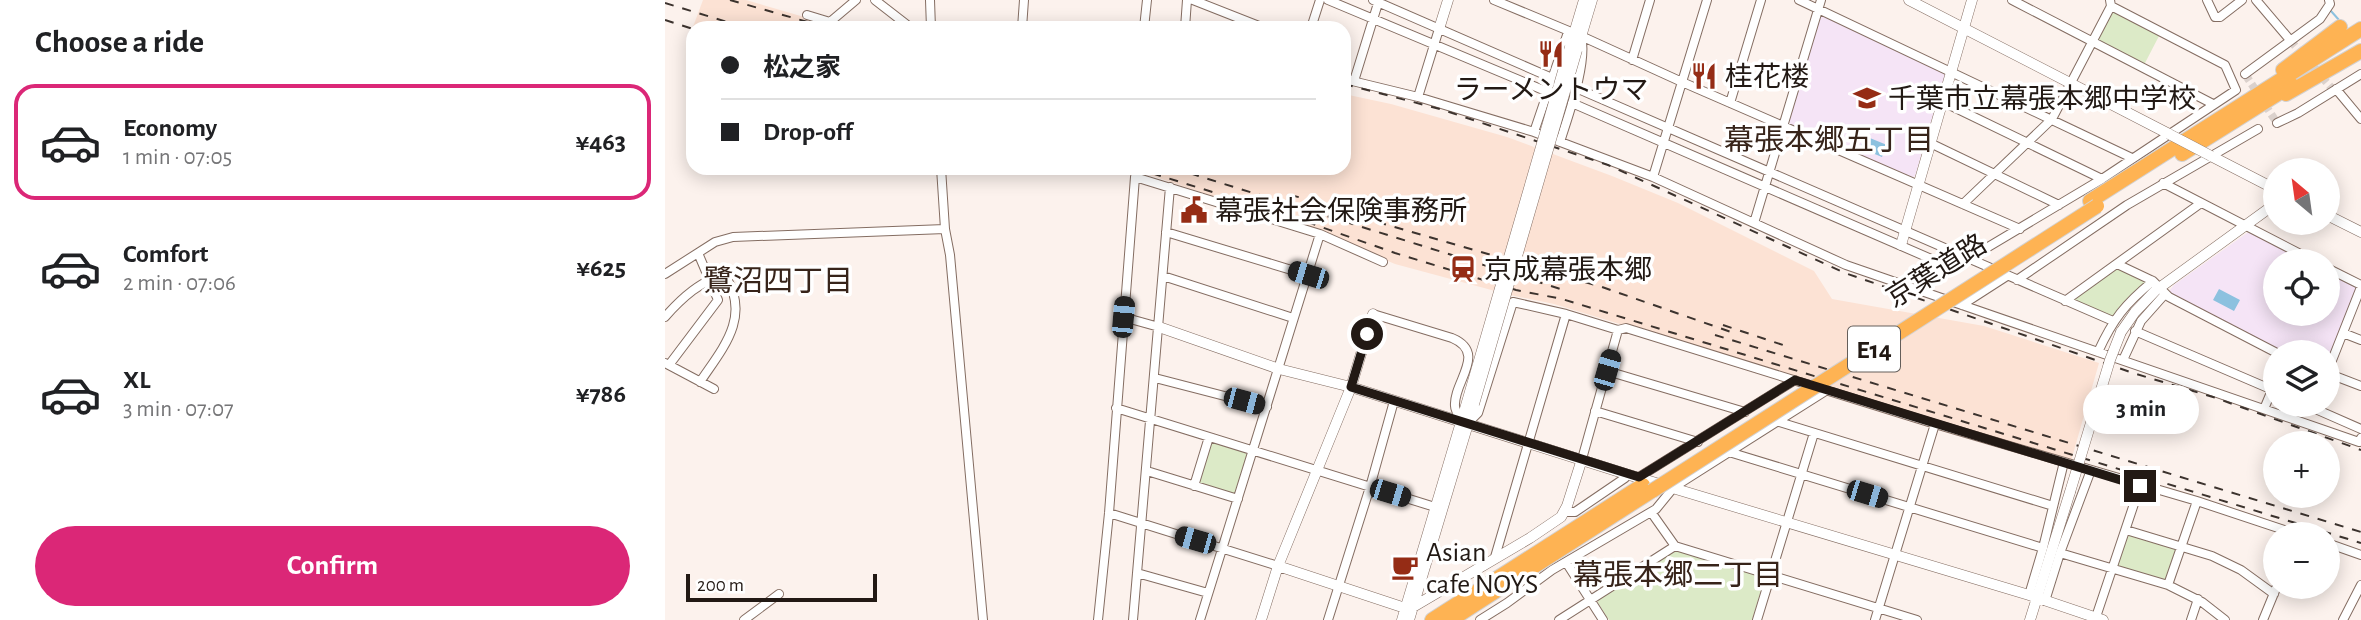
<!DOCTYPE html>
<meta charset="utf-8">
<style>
body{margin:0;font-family:"Alegreya Sans","Noto Sans JP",sans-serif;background:#f6f6f6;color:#202124;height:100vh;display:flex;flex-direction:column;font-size:26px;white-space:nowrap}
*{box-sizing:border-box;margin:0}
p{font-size:23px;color:#757577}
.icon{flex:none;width:38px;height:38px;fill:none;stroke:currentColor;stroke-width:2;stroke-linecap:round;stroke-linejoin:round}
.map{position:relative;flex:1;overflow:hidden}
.details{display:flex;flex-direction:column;background:#fff;width:665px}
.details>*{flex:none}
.top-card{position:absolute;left:21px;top:21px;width:665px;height:154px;border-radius:21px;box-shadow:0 4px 18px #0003;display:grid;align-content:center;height:154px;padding:0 35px;background:#fff}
.needle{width:46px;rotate:331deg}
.buttons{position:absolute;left:1598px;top:158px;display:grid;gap:14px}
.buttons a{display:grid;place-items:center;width:77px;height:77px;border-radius:50%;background:#fff;box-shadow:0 4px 18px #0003;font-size:35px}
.scale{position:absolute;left:21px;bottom:18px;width:191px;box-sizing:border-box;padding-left:7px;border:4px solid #221914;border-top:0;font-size:19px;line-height:24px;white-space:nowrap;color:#221914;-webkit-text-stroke:5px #fff;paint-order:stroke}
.end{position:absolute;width:32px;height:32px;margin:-16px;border:9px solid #221914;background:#fff;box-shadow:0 0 0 4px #fff}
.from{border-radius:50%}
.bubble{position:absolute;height:49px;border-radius:24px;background:#fff;box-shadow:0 4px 18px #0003;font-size:23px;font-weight:600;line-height:49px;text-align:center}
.car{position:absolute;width:21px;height:42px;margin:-21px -10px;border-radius:9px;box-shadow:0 0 5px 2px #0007;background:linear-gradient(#222 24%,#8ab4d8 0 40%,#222 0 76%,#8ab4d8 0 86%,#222 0)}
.top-card b{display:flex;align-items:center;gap:24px;height:66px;font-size:26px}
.top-card b+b{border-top:2px solid #e0e0e0}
.top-card i{width:18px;height:18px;background:#202124}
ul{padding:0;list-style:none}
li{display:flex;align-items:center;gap:21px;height:116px;margin:0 14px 10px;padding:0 21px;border:4px solid transparent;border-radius:21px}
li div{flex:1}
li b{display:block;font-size:26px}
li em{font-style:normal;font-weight:600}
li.active{border-color:#db2777}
li>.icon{width:63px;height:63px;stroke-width:1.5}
h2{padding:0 35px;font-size:32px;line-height:84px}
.button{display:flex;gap:14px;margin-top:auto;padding:14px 35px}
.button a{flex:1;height:80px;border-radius:42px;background:#db2777;color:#fff;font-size:28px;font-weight:600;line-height:80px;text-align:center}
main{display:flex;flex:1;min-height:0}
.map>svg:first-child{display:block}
.built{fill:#fce2d4}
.education{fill:#f5e4f6}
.green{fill:#dceac7}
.water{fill:#8cc1df}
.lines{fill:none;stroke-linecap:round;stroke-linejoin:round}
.stream{stroke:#8cc1df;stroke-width:2}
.minor-tunnel{stroke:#dbd1cc;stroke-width:8;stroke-dasharray:8 4;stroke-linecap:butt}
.minor-casing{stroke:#846d62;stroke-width:10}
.tertiary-casing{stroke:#846d62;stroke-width:11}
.motorway-casing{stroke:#d3d1d0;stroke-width:16}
.minor{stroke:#fff;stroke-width:8}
.tertiary{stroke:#fff;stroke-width:10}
.motorway{stroke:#feb353;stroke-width:14}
.rail{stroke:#3c332e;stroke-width:2;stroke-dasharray:9 9;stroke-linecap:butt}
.tertiary-bridge-casing{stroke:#846d62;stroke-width:11;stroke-linecap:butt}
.motorway-bridge-casing{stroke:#d3d1d0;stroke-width:16;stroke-linecap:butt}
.tertiary-bridge{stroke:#fff;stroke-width:10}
.motorway-bridge{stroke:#feb353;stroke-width:14}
.route{stroke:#221914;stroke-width:9}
.labels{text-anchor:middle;stroke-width:7;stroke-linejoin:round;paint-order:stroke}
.shield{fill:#fff;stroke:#645e5a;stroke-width:2}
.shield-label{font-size:26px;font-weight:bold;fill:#221914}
.poi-label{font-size:28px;fill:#221914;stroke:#fff;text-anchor:start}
.street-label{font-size:28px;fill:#221914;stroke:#fff}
.neighbourhood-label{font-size:30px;fill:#37241a;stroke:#fff}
</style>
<main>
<section class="details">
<h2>Choose a ride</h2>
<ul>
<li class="active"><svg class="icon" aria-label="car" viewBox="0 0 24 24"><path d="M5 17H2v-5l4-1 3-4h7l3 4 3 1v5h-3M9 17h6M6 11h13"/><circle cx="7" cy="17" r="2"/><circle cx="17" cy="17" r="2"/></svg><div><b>Economy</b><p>1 min · 07:05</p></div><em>¥463</em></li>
<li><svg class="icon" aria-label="car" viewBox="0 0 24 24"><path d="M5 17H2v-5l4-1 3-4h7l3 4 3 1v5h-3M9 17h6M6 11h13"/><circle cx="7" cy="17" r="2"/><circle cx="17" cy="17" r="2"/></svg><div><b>Comfort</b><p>2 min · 07:06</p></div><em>¥625</em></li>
<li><svg class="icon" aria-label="car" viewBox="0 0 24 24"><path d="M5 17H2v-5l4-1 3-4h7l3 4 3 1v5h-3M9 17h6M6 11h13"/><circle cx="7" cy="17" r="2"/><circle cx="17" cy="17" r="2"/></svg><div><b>XL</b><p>3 min · 07:07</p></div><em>¥786</em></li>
</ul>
<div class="button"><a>Confirm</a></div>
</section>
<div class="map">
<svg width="1696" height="620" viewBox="0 0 1696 620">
<rect width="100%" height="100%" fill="#fcf2ed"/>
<path class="built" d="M 38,0 L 81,0 L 177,28 L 28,28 L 28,36 L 25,35 Z
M 679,94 L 726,104 L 842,137 L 947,176 L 1013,203 L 1149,271 L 1167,299 L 1319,326 L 1434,363 L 1406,461 L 889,304 L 845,295 L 730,264 L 657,233 L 464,168 L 679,168 Z"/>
<path class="education" d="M 1161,15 L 1278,70 L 1280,74 L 1250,176 L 1246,178 L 1127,127 L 1124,122 L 1156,16 Z
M 1582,233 L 1588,233 L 1643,261 L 1610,261 L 1610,313 L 1662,313 L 1663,271 L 1690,285 L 1692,289 L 1663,365 L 1662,352 L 1616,352 L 1506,295 L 1505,290 L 1509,285 Z"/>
<path class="green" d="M 1450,12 L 1492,33 L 1494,36 L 1480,63 L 1476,64 L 1433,43 L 1432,38 L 1445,13 Z
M 1450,269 L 1455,269 L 1480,280 L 1481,284 L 1449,315 L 1444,317 L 1410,302 L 1410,297 Z
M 548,441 L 580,451 L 583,456 L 572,492 L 568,495 L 536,485 L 533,481 L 544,444 Z
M 1466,534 L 1509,547 L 1511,551 L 1502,579 L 1498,581 L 1454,568 L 1452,564 L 1462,537 Z
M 1013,550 L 1097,576 L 1099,580 L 1087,620 L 944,620 L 933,603 L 933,598 L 1008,551 Z"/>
<path class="water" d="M 1200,136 L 1222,145 L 1217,157 L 1195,148 Z
M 1554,289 L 1575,300 L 1569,311 L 1548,300 Z"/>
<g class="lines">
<path class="stream" d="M 1666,11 L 1674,20"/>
<path class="minor-tunnel" d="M 1625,40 L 1669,91
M 1580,74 L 1612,123"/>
<defs>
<path id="minor" d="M 210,0 L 246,28
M 265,0 L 266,28
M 528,0 L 599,28
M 663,0 L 883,92
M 708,0 L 887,78
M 829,0 L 916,36 L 1017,82 L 1355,229
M 1134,0 L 1467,158
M 1347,0 L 1548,104
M 1542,0 L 1550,17 L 1555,17 L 1577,0
M 1591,0 L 1625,40
M 142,15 L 165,22 L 191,0
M 357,28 L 359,0
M 479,28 L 482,0
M 520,28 L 522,0
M 646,28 L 655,0
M 967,60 L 985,0
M 1580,74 L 1655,19 L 1665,4 L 1664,0
M 679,79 L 753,97 L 869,132 L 988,177 L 1181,265 L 1694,442 L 1696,438
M 689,81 L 714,0
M 911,88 L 1448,321
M 1671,89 L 1696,119
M 753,97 L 774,29
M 1278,102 L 1437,179
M 907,103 L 1287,268
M 1065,103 L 1096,0
M 1612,123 L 1633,113 L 1696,74
M 869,132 L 902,35 L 909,33
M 895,142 C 903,116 923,62 916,36
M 1265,143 L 1394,205
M 276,168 L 280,229 L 285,255 L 318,620
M 988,177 L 1042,0
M 1498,183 L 1649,261
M 1298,204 L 1387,119 L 1446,6 L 1445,0
M 1089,223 L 1156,0
M 501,232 L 643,275
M 1452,264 L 1488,281 L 1504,297 L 1610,352
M 1662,268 L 1696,285
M 0,274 L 50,242 L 68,237 L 280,229
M 498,276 L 628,318
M 1352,280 L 1462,205 L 1593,129
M 1251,290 L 1437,179 L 1571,90 L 1560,65 L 1446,6
M 1400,301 L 1536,203
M 1297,305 L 1342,276
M 708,314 L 787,338 C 823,353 788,382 790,406 C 790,410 794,417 796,421
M 0,317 C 13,302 40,275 61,277 C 86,318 57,349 35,382
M 458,317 L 494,327
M 1470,331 L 1610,391
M 1678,333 L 1696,340
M 1433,352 C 1448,319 1460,304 1488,281
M 1458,360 L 1476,321 L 1500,294
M 0,363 L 49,389
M 4,365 L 53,300 L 33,253
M 942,371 L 1080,412
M 1662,373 L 1696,287
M 1662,373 L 1696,386
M 490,378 L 602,407
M 1639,404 L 1696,429
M 451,408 L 770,507
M 1599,409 L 1607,390
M 930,411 L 1033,442
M 805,421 L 813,413 L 848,302 L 901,314 L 953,330 L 961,328 L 1270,424 L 1532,501 L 1631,534
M 1111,421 L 1388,506
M 1064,452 L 1378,548
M 917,459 L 953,330
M 482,471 L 573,499
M 974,477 L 1130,380
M 529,486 L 544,437
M 899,512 L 910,512 L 960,478 L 961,474
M 986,512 L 1010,546 L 1252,620
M 444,513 L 613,566
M 1461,530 L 1547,556 L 1576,570 L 1609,594
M 1662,543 L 1696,555
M 1395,553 L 1503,585 L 1537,602 L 1560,620
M 830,557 L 901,314
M 901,562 L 938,620
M 472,573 L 543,593
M 1503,585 L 1532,501
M 1364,595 L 1378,548 L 1399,462
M 1380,601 L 1395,553 L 1426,470
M 1431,617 L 1475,486
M 79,620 L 114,594
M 433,620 L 444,513 L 470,177 L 655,234 L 718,262
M 468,620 L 505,187
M 535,620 L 655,234
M 663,620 L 705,487 L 729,401
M 815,620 L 842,603 L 887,570 L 991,509 L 1009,487 L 1162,390
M 894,620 L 1010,546
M 1092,620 L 1149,433
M 1210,620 L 1270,424
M 1526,620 L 1533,599
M 1598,620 L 1612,586
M 1678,620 L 1696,585"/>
<path id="tertiary" d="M 1244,0 L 1504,134
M 774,29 L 783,0
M 905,47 L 919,0
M 912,50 L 927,0
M 1546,156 L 1610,189
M 1662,215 L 1696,232
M 1236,245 L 1307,0
M 494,327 L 614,369 L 686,387 L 961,474 L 1364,595 L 1438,620
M 1456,332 L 1470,312 L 1490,291 L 1610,204
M 613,566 L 740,608 L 748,607 L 865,538 L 896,517 L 902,506 L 917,459
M 596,620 L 613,566 L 686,387 L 708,314
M 737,620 L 802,402
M 744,620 L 809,404
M 1365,620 L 1405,492"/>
<path id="motorway" d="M 1618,70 L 1675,27
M 1621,94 L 1696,51
M 1517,154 L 1627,85
M 1425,201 L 1696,29
M 767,620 L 978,485
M 786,620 L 985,492"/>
</defs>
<use href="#minor" class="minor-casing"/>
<use href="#tertiary" class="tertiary-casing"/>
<use href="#motorway" class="motorway-casing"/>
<use href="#minor" class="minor"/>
<use href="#tertiary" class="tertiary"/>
<use href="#motorway" class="motorway"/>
<path class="rail" d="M 65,0 L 164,28
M 0,3 L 82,28
M 0,20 L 28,29
M 679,84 L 775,109 L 943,165 L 1180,273 L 1468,373 L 1548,397 L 1696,450
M 470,168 L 628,217 L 730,253 L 851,290 L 897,299 L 1696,543
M 508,168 L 902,291
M 625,195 L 707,215
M 695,217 L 937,287 L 1066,332
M 1058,325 L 1121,346
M 1050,335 L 1696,532"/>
<defs>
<path id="tertiary-bridge" d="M 1504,134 L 1546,156
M 802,402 L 905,47
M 809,404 L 912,50
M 1405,492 L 1445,360 L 1456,332"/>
<path id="motorway-bridge" d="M 987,491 L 1432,206"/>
</defs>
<use href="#tertiary-bridge" class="tertiary-bridge-casing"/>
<use href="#motorway-bridge" class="motorway-bridge-casing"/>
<use href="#tertiary-bridge" class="tertiary-bridge"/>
<use href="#motorway-bridge" class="motorway-bridge"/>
</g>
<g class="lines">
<path class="route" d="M 702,334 L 686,387 L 974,477 L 1130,380 L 1475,486"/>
</g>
<defs>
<symbol id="restaurant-bare" viewBox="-9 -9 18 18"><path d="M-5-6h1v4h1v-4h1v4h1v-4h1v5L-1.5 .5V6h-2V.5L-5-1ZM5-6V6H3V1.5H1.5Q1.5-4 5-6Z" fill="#952c15" stroke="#fff" stroke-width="2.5" paint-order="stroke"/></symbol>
<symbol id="school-bare" viewBox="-9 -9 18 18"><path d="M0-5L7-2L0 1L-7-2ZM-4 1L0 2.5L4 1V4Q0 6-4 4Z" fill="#952c15" stroke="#fff" stroke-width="2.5" paint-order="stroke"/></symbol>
<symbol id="civic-bare" viewBox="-9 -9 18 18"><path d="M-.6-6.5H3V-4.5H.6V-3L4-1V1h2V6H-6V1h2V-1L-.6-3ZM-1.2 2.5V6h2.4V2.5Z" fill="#952c15" stroke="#fff" stroke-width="2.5" paint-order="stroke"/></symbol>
<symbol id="station-bare" viewBox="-9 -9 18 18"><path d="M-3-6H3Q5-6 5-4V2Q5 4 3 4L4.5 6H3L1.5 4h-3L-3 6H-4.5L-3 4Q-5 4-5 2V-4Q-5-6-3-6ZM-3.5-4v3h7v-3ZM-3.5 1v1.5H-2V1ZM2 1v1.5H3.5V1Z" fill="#952c15" stroke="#fff" stroke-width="2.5" paint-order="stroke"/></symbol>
<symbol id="cafe-bare" viewBox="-9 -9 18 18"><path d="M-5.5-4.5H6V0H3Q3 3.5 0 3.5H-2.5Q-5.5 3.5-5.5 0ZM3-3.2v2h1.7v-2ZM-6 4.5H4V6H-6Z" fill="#952c15" stroke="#fff" stroke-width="2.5" paint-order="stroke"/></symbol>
</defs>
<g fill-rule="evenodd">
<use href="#restaurant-bare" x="867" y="35" width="38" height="38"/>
<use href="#restaurant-bare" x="1020" y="57" width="38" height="38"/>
<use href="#school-bare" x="1183" y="79" width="38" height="38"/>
<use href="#civic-bare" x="510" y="191" width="38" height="38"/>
<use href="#station-bare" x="779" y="250" width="38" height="38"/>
<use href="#cafe-bare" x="721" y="548" width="38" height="38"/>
</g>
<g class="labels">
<rect class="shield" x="1183" y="326.5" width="52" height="45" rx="5"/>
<g class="shield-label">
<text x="1209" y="358">E14</text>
</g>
<g class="poi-label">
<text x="1060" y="86">桂花楼</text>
<text x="886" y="99" text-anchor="middle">ラーメントウマ</text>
<text x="1223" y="108">千葉市立幕張本郷中学校</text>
<text x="550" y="220">幕張社会保険事務所</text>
<text x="819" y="279">京成幕張本郷</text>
<text x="761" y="561">Asian<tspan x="761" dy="32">cafe NOYS</tspan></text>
</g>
<g class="street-label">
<text transform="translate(1271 270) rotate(-32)" y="10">京葉道路</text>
</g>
<g class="neighbourhood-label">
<text x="1164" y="150">幕張本郷五丁目</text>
<text x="113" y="291">鷺沼四丁目</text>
<text x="1013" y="585">幕張本郷二丁目</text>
</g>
</g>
</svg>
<div class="buttons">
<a><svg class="needle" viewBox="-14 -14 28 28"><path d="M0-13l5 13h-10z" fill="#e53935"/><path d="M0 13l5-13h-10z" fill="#757577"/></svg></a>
<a><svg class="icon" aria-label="locate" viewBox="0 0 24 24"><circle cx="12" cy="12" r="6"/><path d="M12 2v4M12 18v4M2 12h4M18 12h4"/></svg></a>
<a><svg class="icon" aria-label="layers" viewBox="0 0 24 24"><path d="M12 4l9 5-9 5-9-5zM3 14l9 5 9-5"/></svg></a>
<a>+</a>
<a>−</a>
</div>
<div class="scale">200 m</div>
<i class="end from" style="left:702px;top:334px"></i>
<i class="end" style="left:1475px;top:486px"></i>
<div class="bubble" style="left:1418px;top:385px;width:116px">3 min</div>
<i class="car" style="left:643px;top:275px;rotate:287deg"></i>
<i class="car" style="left:458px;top:317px;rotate:5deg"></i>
<i class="car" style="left:942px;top:370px;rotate:16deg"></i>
<i class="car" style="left:579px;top:401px;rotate:105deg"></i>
<i class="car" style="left:725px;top:493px;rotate:107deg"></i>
<i class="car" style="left:1202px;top:494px;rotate:107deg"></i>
<i class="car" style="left:530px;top:540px;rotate:286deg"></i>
<div class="top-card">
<b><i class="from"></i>松之家</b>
<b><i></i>Drop-off</b>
</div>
</div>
</main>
